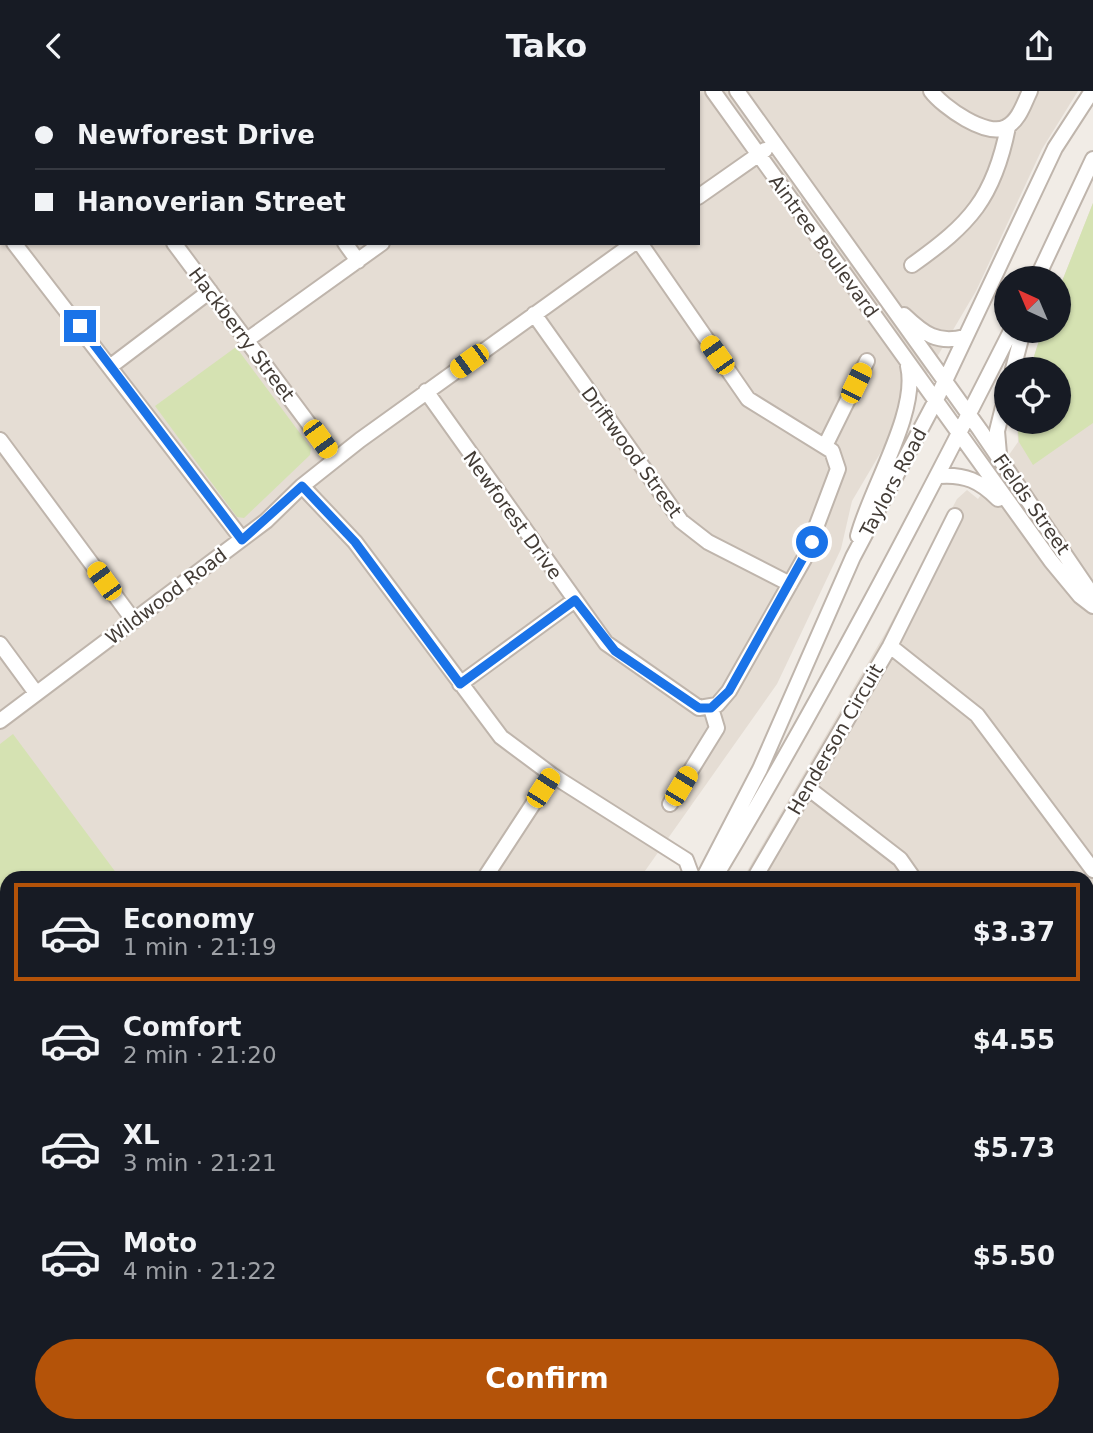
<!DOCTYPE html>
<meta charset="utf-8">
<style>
body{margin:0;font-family:"DejaVu Sans",sans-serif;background:#20242c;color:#f1f3f6;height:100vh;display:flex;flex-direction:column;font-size:26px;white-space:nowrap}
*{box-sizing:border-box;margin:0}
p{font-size:23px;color:#9ea1a6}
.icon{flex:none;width:38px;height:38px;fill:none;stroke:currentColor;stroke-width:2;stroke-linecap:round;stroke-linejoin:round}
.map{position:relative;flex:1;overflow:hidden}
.side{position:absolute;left:0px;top:780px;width:1094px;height:562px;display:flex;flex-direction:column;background:#171b24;border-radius:21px 21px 0 0;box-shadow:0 2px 5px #0004}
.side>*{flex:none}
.guide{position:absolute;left:0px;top:0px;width:700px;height:154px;box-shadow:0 2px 5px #0004;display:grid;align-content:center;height:154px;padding:0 35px;background:#171b24}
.needle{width:46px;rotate:316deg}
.controls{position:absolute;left:994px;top:175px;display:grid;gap:14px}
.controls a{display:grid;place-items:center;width:77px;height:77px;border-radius:50%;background:#171b24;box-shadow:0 2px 5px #0004;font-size:35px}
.end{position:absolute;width:32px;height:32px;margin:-16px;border:9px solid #1a73e8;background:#fff;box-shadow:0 0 0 4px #fff}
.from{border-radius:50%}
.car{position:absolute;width:21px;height:42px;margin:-21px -10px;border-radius:9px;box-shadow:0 0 5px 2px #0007;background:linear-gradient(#f5c518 24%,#345 0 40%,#f5c518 0 76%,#345 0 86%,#f5c518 0)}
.guide b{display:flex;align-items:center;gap:24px;height:66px;font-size:26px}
.guide b+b{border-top:2px solid #363941}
.guide i{width:18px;height:18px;background:#f1f3f6}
ul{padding:12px 0 0;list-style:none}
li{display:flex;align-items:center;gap:21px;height:98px;margin:0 14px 10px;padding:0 21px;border:4px solid transparent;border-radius:0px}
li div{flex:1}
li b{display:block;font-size:26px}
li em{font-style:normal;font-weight:700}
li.active{border-color:#b45309}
li>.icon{width:63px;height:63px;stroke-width:1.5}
.cta{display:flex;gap:14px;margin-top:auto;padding:14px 35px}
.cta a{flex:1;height:80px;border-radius:42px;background:#b45309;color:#fff;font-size:28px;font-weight:700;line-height:80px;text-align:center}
header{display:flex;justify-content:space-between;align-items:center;height:91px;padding:0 35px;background:#171b24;font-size:32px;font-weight:700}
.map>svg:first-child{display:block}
.residential{fill:#e5ddd4;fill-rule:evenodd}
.green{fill:#d5e2b2}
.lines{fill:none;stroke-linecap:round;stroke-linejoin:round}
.minor-casing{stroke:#bfb5ac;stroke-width:18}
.minor{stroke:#fff;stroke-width:14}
.route{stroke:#1a73e8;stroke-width:9}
.labels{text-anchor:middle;stroke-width:5;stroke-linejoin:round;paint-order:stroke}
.street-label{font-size:19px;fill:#433c36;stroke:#fff}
</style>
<header><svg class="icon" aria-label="back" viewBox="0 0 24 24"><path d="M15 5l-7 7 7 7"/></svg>Tako<svg class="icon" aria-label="share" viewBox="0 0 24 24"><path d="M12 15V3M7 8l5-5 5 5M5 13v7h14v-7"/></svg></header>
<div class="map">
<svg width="1093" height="1342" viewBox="0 0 1093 1342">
<rect width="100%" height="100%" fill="#f1ece6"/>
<path class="residential" d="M 0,0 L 1078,0 L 1042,58 L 976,200 L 852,410 L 841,458 L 777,593 L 640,787 L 7,788 L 7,1335 L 215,1335 L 208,1342 L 0,1342 ZM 2,2 L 698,2 L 698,152 L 2,152 Z
M 1093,112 L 1093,1342 L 332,1342 L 337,1335 L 1087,1335 L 1087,788 L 743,787 L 887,539 L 957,408 L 967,399 L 978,408 L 1018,351 L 1017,331 L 1059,331 L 1059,278 L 1030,278 L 1042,240 L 1059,240 L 1059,198 Z"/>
<path class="green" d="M 1093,112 L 1093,332 L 1033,374 L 1019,351 L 1017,331 L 1059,331 L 1059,278 L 1030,278 L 1042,240 L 1059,240 L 1059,198 Z
M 236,256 L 311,357 L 310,364 L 244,427 L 237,426 L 155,315 Z
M 13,643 L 120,787 L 7,788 L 7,1322 L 0,1313 L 0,653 Z
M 18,1335 L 215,1335 L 208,1342 L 23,1342 Z
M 787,1335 L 1015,1335 L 1019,1342 L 792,1342 Z"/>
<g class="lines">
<defs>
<path id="minor" d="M 530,0 L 531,2
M 713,0 L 1051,470 L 1080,505 L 1093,515
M 737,0 L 980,339 L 1093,505
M 931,0 C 943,16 987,47 1006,36 C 1019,30 1024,12 1030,0
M 277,2 L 282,0
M 0,6 L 2,6
M 698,106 L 765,59
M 0,145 L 2,145
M 14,152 L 242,448
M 174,152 L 335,368
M 345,152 L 358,170
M 912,174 C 970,133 994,107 1008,36
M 1037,187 L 1093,68
M 534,223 L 681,430 L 708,451 L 790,493
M 904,224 C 924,243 937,253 965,246
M 247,249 L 382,152
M 111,275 L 210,200
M 1013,278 L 1023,240
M 426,300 L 606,552 L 699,617 L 717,614 L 729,600 L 804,468 L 838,378 L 832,360 L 748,308 L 640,152
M 0,349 L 134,530
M 825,355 L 867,270
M 999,363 L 997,340 L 1006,304
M 939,385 C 965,383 980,390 998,408
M 302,395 L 355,451 L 501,646 L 552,684 L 686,769
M 858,445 C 870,398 919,321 908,275
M 0,553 L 36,602
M 890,555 L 955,425
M 460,593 L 575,509
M 0,630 L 266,430 L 302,395 L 360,349 L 634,152
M 808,697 L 900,768 L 914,788
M 670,713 L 717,637 L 711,617
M 686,769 L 693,788
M 484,788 L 552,684
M 703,788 L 760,678 L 853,466 L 935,311 L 1055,57 L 1092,0
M 714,788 C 821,609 917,426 1011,240
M 754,788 L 890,555 L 977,624 L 1093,779
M 1087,830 L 1093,825
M 1087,1014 L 1093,1009
M 1087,1204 L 1093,1200
M 432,1335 L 437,1342
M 600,1335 L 605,1342
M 773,1335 L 778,1342
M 1030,1335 L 1032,1342
M 245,1342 L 252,1335
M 293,1342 L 299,1335"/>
</defs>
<use href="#minor" class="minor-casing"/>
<use href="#minor" class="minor"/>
</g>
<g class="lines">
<path class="route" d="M 80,235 L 242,449 L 302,395 L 355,451 L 460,593 L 575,509 L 615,560 L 699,617 L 711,617 L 729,600 L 812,451"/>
</g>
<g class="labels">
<g class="street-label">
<text transform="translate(824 155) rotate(54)" y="7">Aintree Boulevard</text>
<text transform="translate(242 243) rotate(53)" y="7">Hackberry Street</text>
<text transform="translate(632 361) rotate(54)" y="7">Driftwood Street</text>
<text transform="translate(893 391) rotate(-62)" y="7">Taylors Road</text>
<text transform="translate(1032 413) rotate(55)" y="7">Fields Street</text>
<text transform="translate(513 424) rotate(54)" y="7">Newforest Drive</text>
<text transform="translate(166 505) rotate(-37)" y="7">Wildwood Road</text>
<text transform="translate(835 648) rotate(-60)" y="7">Henderson Circuit</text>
</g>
</g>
</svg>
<div class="controls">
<a><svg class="needle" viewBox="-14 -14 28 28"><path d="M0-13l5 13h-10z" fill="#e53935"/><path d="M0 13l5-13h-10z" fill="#9ea1a6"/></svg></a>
<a><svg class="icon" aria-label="locate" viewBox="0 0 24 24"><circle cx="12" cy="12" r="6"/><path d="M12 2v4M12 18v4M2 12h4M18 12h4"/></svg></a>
</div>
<i class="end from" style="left:812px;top:451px"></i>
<i class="end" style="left:80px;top:235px"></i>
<i class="car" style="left:717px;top:264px;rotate:325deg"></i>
<i class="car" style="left:469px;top:270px;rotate:234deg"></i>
<i class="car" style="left:856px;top:292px;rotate:26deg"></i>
<i class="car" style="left:320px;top:348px;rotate:144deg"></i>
<i class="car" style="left:104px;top:490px;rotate:324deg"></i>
<i class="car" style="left:681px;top:695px;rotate:31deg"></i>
<i class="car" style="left:543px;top:697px;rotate:33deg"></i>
<div class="guide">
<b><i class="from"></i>Newforest Drive</b>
<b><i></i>Hanoverian Street</b>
</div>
<section class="side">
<ul>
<li class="active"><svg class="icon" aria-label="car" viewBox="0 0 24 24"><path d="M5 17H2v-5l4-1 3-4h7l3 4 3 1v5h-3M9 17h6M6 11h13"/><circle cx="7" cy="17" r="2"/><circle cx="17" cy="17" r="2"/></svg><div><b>Economy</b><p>1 min · 21:19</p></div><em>$3.37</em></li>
<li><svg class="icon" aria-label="car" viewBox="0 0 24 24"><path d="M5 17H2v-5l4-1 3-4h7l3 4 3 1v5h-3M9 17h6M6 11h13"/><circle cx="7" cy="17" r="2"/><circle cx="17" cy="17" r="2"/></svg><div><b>Comfort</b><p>2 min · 21:20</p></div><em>$4.55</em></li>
<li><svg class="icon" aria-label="car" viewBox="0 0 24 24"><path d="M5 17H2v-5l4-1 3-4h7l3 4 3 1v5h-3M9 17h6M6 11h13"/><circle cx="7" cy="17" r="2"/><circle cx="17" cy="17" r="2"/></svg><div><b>XL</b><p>3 min · 21:21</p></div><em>$5.73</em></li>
<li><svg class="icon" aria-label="car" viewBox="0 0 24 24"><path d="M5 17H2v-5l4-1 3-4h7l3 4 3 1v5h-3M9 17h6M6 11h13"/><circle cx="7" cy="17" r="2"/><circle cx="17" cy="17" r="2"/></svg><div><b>Moto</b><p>4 min · 21:22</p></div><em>$5.50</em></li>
</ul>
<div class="cta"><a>Confirm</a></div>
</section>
</div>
